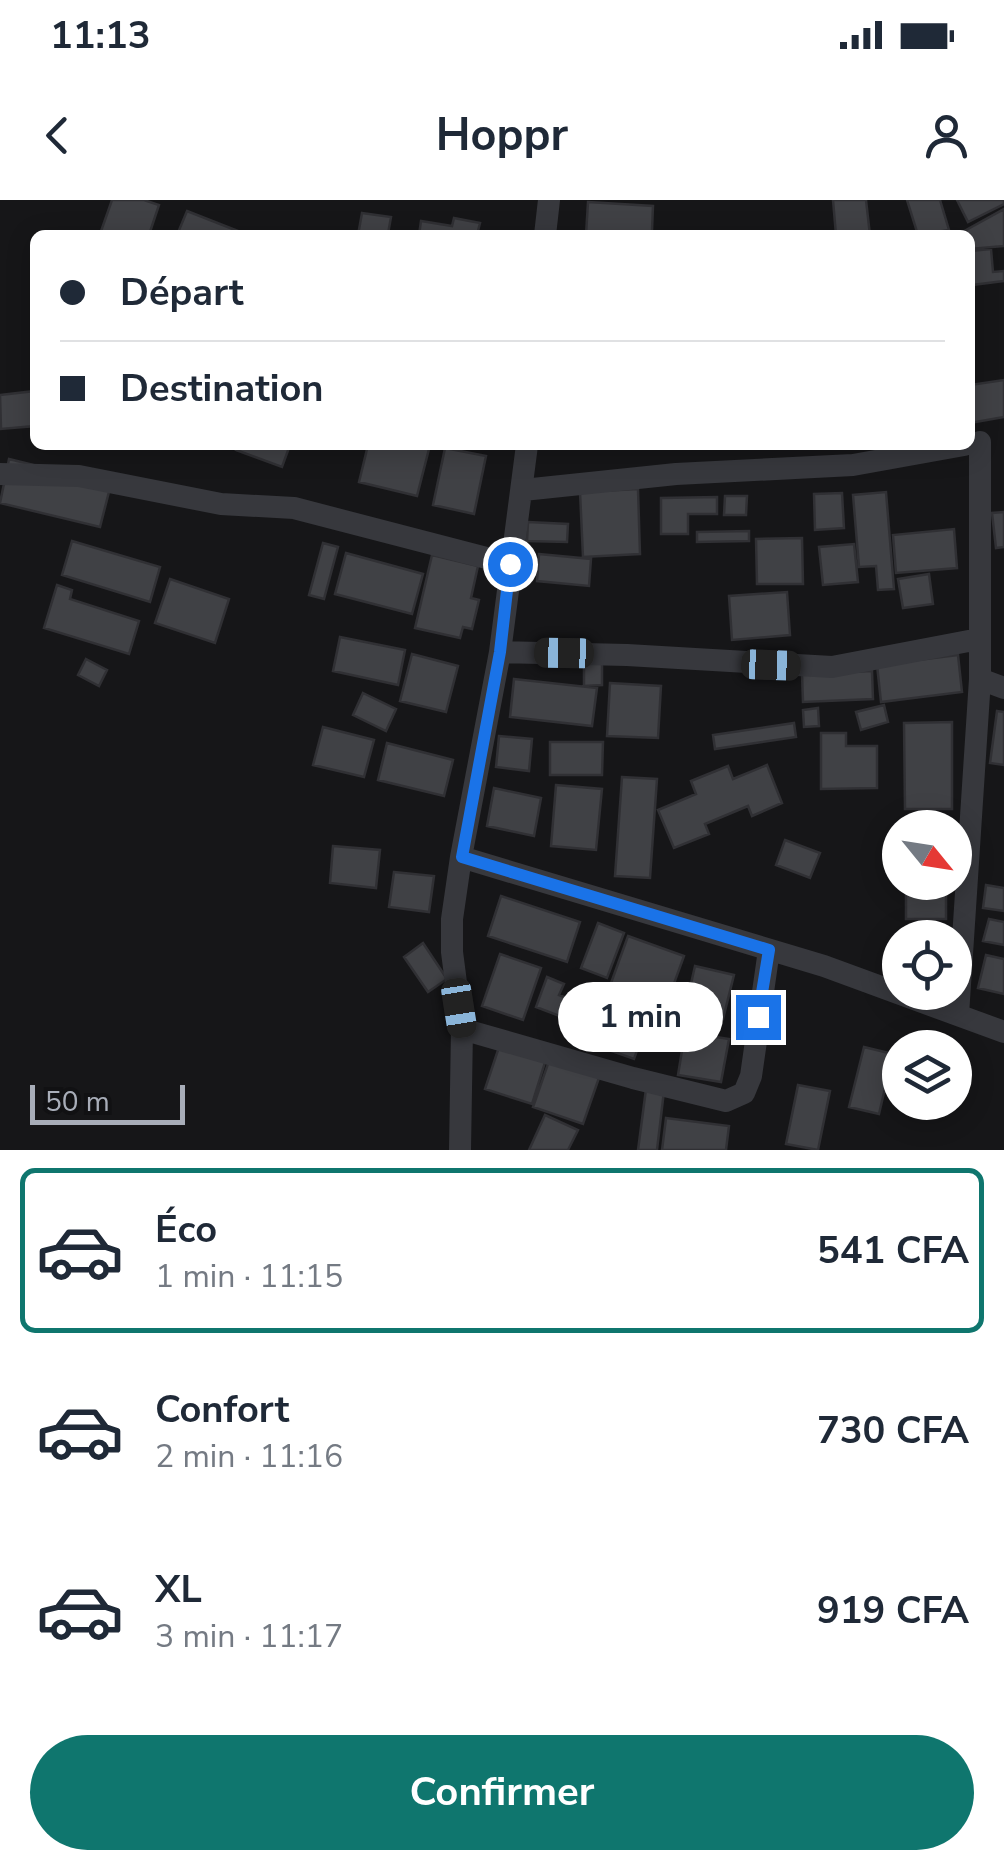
<!DOCTYPE html>
<html lang="fr">
<meta charset="utf-8">
<style>
body{margin:0;font-family:"Nunito Sans",sans-serif;background:#f6f6f7;color:#1f2937;height:100vh;display:flex;flex-direction:column;font-size:38px;white-space:nowrap}
*{box-sizing:border-box;margin:0}
p{font-size:32px;color:#747a83}
.icon{flex:none;width:55px;height:55px;fill:none;stroke:currentColor;stroke-width:2;stroke-linecap:round;stroke-linejoin:round}
.map{position:relative;height:950px;overflow:hidden}
.sheet{display:flex;flex-direction:column;background:#fff;flex:1}
.sheet>*{flex:none}
.hud{position:absolute;left:30px;top:30px;width:945px;height:220px;border-radius:15px;box-shadow:0 5px 25px #0003;display:grid;align-content:center;height:220px;padding:0 30px;background:#fff}
.needle{width:65px;rotate:120deg}
.tools{position:absolute;left:882px;top:610px;display:grid;gap:20px}
.tools a{display:grid;place-items:center;width:90px;height:90px;border-radius:50%;background:#fff;box-shadow:0 5px 25px #0003;font-size:50px}
.scale{position:absolute;left:30px;bottom:25px;width:155px;box-sizing:border-box;padding-left:10px;border:5px solid #a8adb8;border-top:0;font-size:28px;line-height:35px;white-space:nowrap;color:#a8adb8;-webkit-text-stroke:8px #111113;paint-order:stroke}
.end{position:absolute;width:45px;height:45px;margin:-22px;border:12px solid #1a73e8;background:#fff;box-shadow:0 0 0 5px #fff}
.from{border-radius:50%}
.bubble{position:absolute;height:70px;border-radius:35px;background:#fff;box-shadow:0 5px 25px #0003;font-size:32px;font-weight:700;line-height:70px;text-align:center}
.car{position:absolute;width:30px;height:60px;margin:-30px -15px;border-radius:12px;box-shadow:0 0 8px 2px #0007;background:linear-gradient(#222 24%,#8ab4d8 0 40%,#222 0 76%,#8ab4d8 0 86%,#222 0)}
.hud b{display:flex;align-items:center;gap:35px;height:95px;font-size:38px}
.hud b+b{border-top:2px solid #e0e1e3}
.hud i{width:25px;height:25px;background:#1f2937}
ul{padding:18px 0 0;list-style:none}
li{display:flex;align-items:center;gap:30px;height:165px;margin:0 20px 15px;padding:0 10px;border:5px solid transparent;border-radius:15px}
li div{flex:1}
li b{display:block;font-size:38px}
li em{font-style:normal;font-weight:700}
li.active{border-color:#0f766e}
li>.icon{width:90px;height:90px;stroke-width:1.5}
.primary-button{display:flex;gap:20px;margin-top:auto;padding:20px 30px}
.primary-button a{flex:1;height:115px;border-radius:60px;background:#0f766e;color:#fff;font-size:40px;font-weight:700;line-height:115px;text-align:center}
.status{display:flex;justify-content:space-between;align-items:center;height:70px;padding:0 50px;background:#fff;direction:ltr}
.status svg{height:28px;fill:currentColor}
header{display:flex;justify-content:space-between;align-items:center;height:130px;padding:0 30px;background:#fff;font-size:45px;font-weight:700}
.map>svg:first-child{display:block}
.building{fill:#404145;stroke:#303034;stroke-width:2.5}
.lines{fill:none;stroke-linecap:round;stroke-linejoin:round}
.minor{stroke:#37383d;stroke-width:22}
.route{stroke:#1a73e8;stroke-width:12}
</style>
<div class="status"><b>11:13</b><svg viewBox="0 0 49 12"><path d="M0 12V9h3v3zM5 12V6h3v6zM10 12V3h3v9zM15 12V0h3v12zM26 1h20v11H26zM47 4h2v5h-2z"/></svg></div>
<header><svg class="icon" aria-label="back" viewBox="0 0 24 24"><path d="M15 5l-7 7 7 7"/></svg>Hoppr<svg class="icon" aria-label="person" viewBox="0 0 24 24"><circle cx="12" cy="8" r="4"/><path d="M4 21q1-7 8-7t8 7"/></svg></header>
<div class="map">
<svg width="1004" height="950" viewBox="0 0 1004 950">
<rect width="100%" height="100%" fill="#161618"/>
<path class="building" d="M 112,0 L 144,0 L 159,5 L 149,35 L 100,34 Z
M 833,0 L 866,0 L 870,35 L 836,35 Z
M 907,0 L 940,0 L 949,30 L 918,35 Z
M 957,0 L 1004,0 L 1004,4 L 968,22 Z
M 588,2 L 653,6 L 652,31 L 682,35 L 586,35 Z
M 1004,9 L 1004,46 L 970,49 L 970,35 L 957,35 Z
M 187,11 L 243,33 L 242,35 L 177,35 Z
M 362,13 L 391,17 L 388,34 L 392,35 L 358,35 Z
M 454,18 L 480,23 L 477,35 L 419,35 L 421,21 L 452,26 Z
M 991,49 L 993,72 L 1004,71 L 1004,81 L 972,85 L 970,51 Z
M 1004,180 L 1004,217 L 970,223 L 970,185 Z
M 35,191 L 35,226 L 1,229 L 0,195 Z
M 238,245 L 290,245 L 282,267 L 236,250 Z
M 368,245 L 430,245 L 417,296 L 359,282 Z
M 445,248 L 486,256 L 474,314 L 433,305 Z
M 9,259 L 111,284 L 100,327 L 0,303 Z
M 638,289 L 640,354 L 583,357 L 580,292 Z
M 886,292 L 894,389 L 878,390 L 876,366 L 859,367 L 853,295 Z
M 842,293 L 844,328 L 815,330 L 814,294 Z
M 725,296 L 747,296 L 746,315 L 724,315 Z
M 717,297 L 717,314 L 688,314 L 688,334 L 661,334 L 661,298 Z
M 1004,312 L 1004,347 L 996,348 L 992,313 Z
M 528,322 L 568,324 L 567,342 L 527,341 Z
M 954,329 L 957,368 L 896,373 L 893,335 Z
M 749,331 L 749,341 L 697,342 L 697,332 Z
M 802,338 L 803,384 L 757,384 L 756,339 Z
M 72,341 L 160,367 L 150,402 L 62,375 Z
M 323,343 L 338,347 L 324,399 L 309,395 Z
M 854,344 L 858,382 L 823,385 L 819,347 Z
M 346,353 L 423,374 L 412,414 L 335,394 Z
M 539,354 L 591,359 L 589,386 L 537,381 Z
M 432,355 L 478,366 L 471,398 L 479,400 L 472,429 L 463,427 L 460,438 L 415,428 Z
M 929,374 L 933,404 L 903,408 L 898,379 Z
M 170,379 L 229,399 L 215,443 L 155,423 Z
M 57,385 L 72,390 L 70,399 L 139,421 L 129,454 L 44,428 Z
M 787,392 L 790,435 L 732,440 L 729,396 Z
M 340,437 L 405,450 L 398,485 L 333,471 Z
M 412,454 L 458,466 L 446,512 L 400,501 Z
M 958,455 L 962,492 L 881,502 L 877,465 Z
M 584,457 L 602,457 L 602,485 L 584,486 Z
M 86,459 L 107,470 L 99,486 L 78,475 Z
M 872,471 L 873,499 L 803,502 L 802,474 Z
M 514,479 L 597,488 L 592,526 L 510,517 Z
M 610,483 L 661,486 L 658,538 L 607,536 Z
M 363,493 L 396,509 L 386,531 L 353,515 Z
M 884,505 L 888,522 L 861,530 L 856,512 Z
M 818,508 L 819,526 L 804,527 L 803,510 Z
M 997,511 L 1004,512 L 1004,565 L 990,563 Z
M 952,522 L 952,609 L 905,609 L 904,523 Z
M 794,523 L 796,537 L 715,549 L 713,535 Z
M 323,527 L 374,540 L 364,577 L 313,565 Z
M 821,533 L 846,533 L 846,546 L 877,546 L 877,588 L 821,589 Z
M 499,536 L 532,539 L 529,571 L 496,567 Z
M 550,542 L 603,542 L 602,575 L 550,575 Z
M 387,543 L 453,560 L 444,596 L 378,580 Z
M 767,565 L 782,603 L 752,616 L 748,606 L 705,624 L 709,634 L 674,648 L 658,610 L 696,594 L 691,581 L 728,566 L 733,579 Z
M 622,577 L 657,579 L 650,678 L 615,676 Z
M 556,585 L 602,589 L 596,650 L 551,646 Z
M 494,588 L 541,598 L 534,636 L 487,626 Z
M 785,640 L 820,653 L 810,678 L 776,665 Z
M 333,646 L 380,650 L 376,688 L 330,683 Z
M 394,672 L 434,676 L 429,712 L 389,707 Z
M 906,682 L 946,682 L 946,719 L 906,719 Z
M 986,685 L 1004,688 L 1004,711 L 983,708 Z
M 501,696 L 580,722 L 567,762 L 488,736 Z
M 989,719 L 1004,722 L 1004,745 L 983,741 Z
M 598,723 L 624,733 L 607,778 L 581,768 Z
M 628,736 L 684,756 L 667,803 L 611,783 Z
M 423,743 L 447,779 L 428,792 L 404,757 Z
M 500,754 L 541,768 L 523,820 L 482,806 Z
M 986,755 L 1004,759 L 1004,794 L 978,788 Z
M 695,766 L 734,775 L 723,819 L 685,810 Z
M 547,777 L 564,784 L 559,795 L 574,801 L 579,790 L 594,796 L 583,825 L 536,807 Z
M 612,791 L 653,806 L 634,859 L 592,844 Z
M 685,832 L 729,839 L 721,882 L 678,875 Z
M 500,844 L 546,859 L 532,904 L 485,889 Z
M 864,847 L 893,854 L 879,914 L 849,907 Z
M 550,858 L 600,875 L 583,924 L 533,907 Z
M 798,885 L 830,891 L 818,950 L 786,944 Z
M 646,889 L 664,891 L 657,950 L 638,950 Z
M 545,915 L 578,930 L 568,950 L 529,950 Z
M 666,918 L 729,926 L 726,950 L 662,950 Z"/>
<g class="lines">
<path class="minor" d="M 545,35 L 549,0
M 527,245 L 500,452 L 461,657 L 824,766 L 1004,832
M 0,274 L 79,276 L 221,304 L 294,308 L 510,364
M 523,290 L 676,274 L 853,265 L 964,245
M 500,452 L 627,455 L 832,467 L 979,439
M 980,479 L 1004,488
M 958,815 L 980,479 L 980,242
M 462,829 L 633,878 L 726,901 L 744,893 L 751,876 L 769,750
M 460,950 L 462,829 L 452,752 L 452,719 L 461,657"/>
</g>
<g class="lines">
<path class="route" d="M 510,364 L 500,452 L 462,657 L 769,750 L 758,817"/>
</g>
</svg>
<div class="tools">
<a><svg class="needle" viewBox="-14 -14 28 28"><path d="M0-13l5 13h-10z" fill="#e53935"/><path d="M0 13l5-13h-10z" fill="#747a83"/></svg></a>
<a><svg class="icon" aria-label="locate" viewBox="0 0 24 24"><circle cx="12" cy="12" r="6"/><path d="M12 2v4M12 18v4M2 12h4M18 12h4"/></svg></a>
<a><svg class="icon" aria-label="layers" viewBox="0 0 24 24"><path d="M12 4l9 5-9 5-9-5zM3 14l9 5 9-5"/></svg></a>
</div>
<div class="scale">50 m</div>
<i class="end from" style="left:510px;top:364px"></i>
<i class="end" style="left:758px;top:817px"></i>
<div class="bubble" style="left:558px;top:782px;width:165px">1 min</div>
<i class="car" style="left:564px;top:453px;rotate:271deg"></i>
<i class="car" style="left:771px;top:465px;rotate:92deg"></i>
<i class="car" style="left:459px;top:808px;rotate:171deg"></i>
<div class="hud">
<b><i class="from"></i>Départ</b>
<b><i></i>Destination</b>
</div>
</div>
<section class="sheet">
<ul>
<li class="active"><svg class="icon" aria-label="car" viewBox="0 0 24 24"><path d="M5 17H2v-5l4-1 3-4h7l3 4 3 1v5h-3M9 17h6M6 11h13"/><circle cx="7" cy="17" r="2"/><circle cx="17" cy="17" r="2"/></svg><div><b>Éco</b><p>1 min · 11:15</p></div><em>541 CFA</em></li>
<li><svg class="icon" aria-label="car" viewBox="0 0 24 24"><path d="M5 17H2v-5l4-1 3-4h7l3 4 3 1v5h-3M9 17h6M6 11h13"/><circle cx="7" cy="17" r="2"/><circle cx="17" cy="17" r="2"/></svg><div><b>Confort</b><p>2 min · 11:16</p></div><em>730 CFA</em></li>
<li><svg class="icon" aria-label="car" viewBox="0 0 24 24"><path d="M5 17H2v-5l4-1 3-4h7l3 4 3 1v5h-3M9 17h6M6 11h13"/><circle cx="7" cy="17" r="2"/><circle cx="17" cy="17" r="2"/></svg><div><b>XL</b><p>3 min · 11:17</p></div><em>919 CFA</em></li>
</ul>
<div class="primary-button"><a>Confirmer</a></div>
</section>
